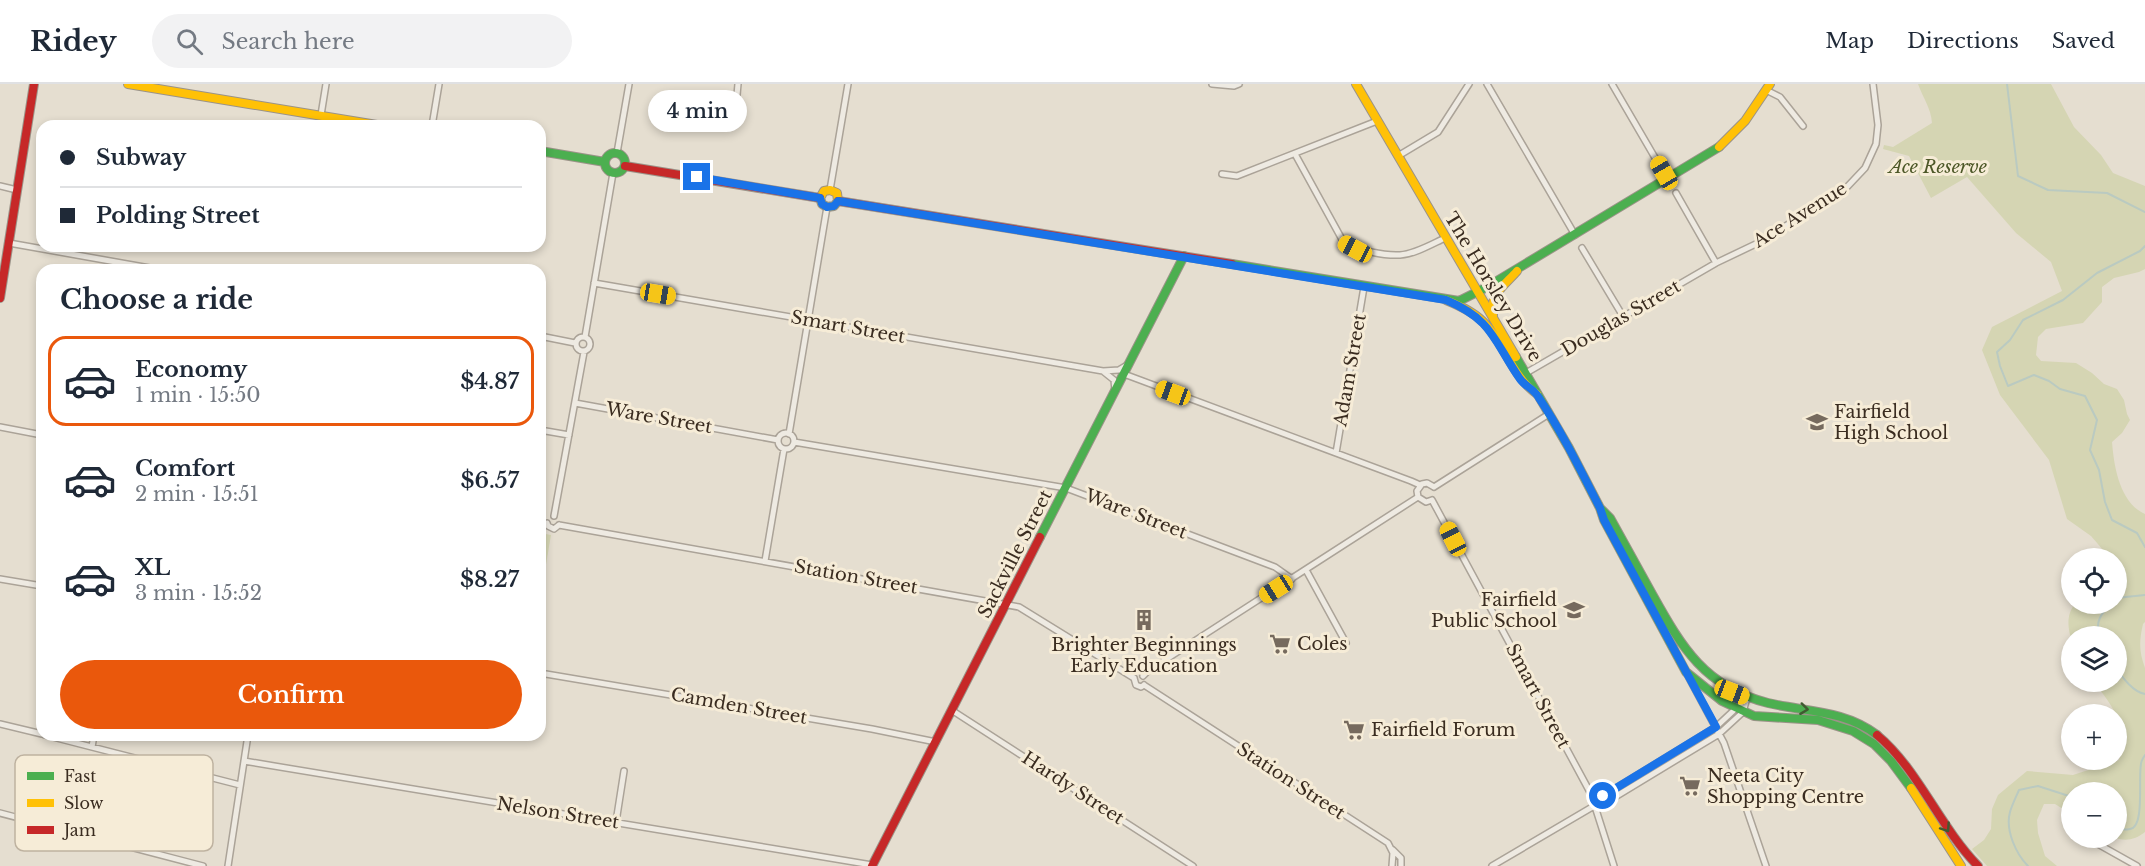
<!DOCTYPE html>
<meta charset="utf-8">
<style>
body{margin:0;font-family:"Libre Baskerville",serif;background:#f2f2f3;color:#1f2937;height:100vh;display:flex;flex-direction:column;font-size:22px;white-space:nowrap}
*{box-sizing:border-box;margin:0}
p{font-size:20px;color:#747a83}
.icon{flex:none;width:33px;height:33px;fill:none;stroke:currentColor;stroke-width:2;stroke-linecap:round;stroke-linejoin:round}
.map{position:relative;flex:1;overflow:hidden}
.drawer{position:absolute;left:36px;top:180px;width:510px;height:477px;display:flex;flex-direction:column;background:#fff;border-radius:18px;box-shadow:0 3px 9px #0003}
.drawer>*{flex:none}
.hud{position:absolute;left:36px;top:36px;width:510px;height:132px;border-radius:18px;box-shadow:0 3px 9px #0003;display:grid;align-content:center;height:132px;padding:0 24px;background:#fff}
.controls{position:absolute;left:2061px;top:464px;display:grid;gap:12px}
.controls a{display:grid;place-items:center;width:66px;height:66px;border-radius:50%;background:#fff;box-shadow:0 3px 9px #0003;font-size:30px}
.end{position:absolute;width:27px;height:27px;margin:-14px;border:8px solid #1a73e8;background:#fff;box-shadow:0 0 0 3px #fff}
.from{border-radius:50%}
.bubble{position:absolute;height:42px;border-radius:21px;background:#fff;box-shadow:0 3px 9px #0003;font-size:20px;font-weight:600;line-height:42px;text-align:center}
.car{position:absolute;width:18px;height:36px;margin:-18px -9px;border-radius:8px;box-shadow:0 0 4px 2px #0007;background:linear-gradient(#f5c518 24%,#345 0 40%,#f5c518 0 76%,#345 0 86%,#f5c518 0)}
.hud b{display:flex;align-items:center;gap:21px;height:57px;font-size:22px}
.hud b+b{border-top:2px solid #e0e1e3}
.hud i{width:15px;height:15px;background:#1f2937}
ul{padding:0;list-style:none}
li{display:flex;align-items:center;gap:18px;height:90px;margin:0 12px 9px;padding:0 12px;border:3px solid transparent;border-radius:18px}
li div{flex:1}
li b{display:block;font-size:22px}
li em{font-style:normal;font-weight:600}
li.selected{border-color:#ea580c}
li>.icon{width:54px;height:54px;stroke-width:1.5}
h2{padding:0 24px;font-size:27px;line-height:72px}
.cta{display:flex;gap:12px;margin-top:auto;padding:12px 24px}
.cta a{flex:1;height:69px;border-radius:36px;background:#ea580c;color:#fff;font-size:24px;font-weight:600;line-height:69px;text-align:center}
header{display:flex;align-items:center;gap:36px;box-sizing:border-box;height:84px;padding:0 30px;background:#fff;border-bottom:2px solid #e0e1e3}
header strong{font-size:28px}
nav{display:flex;gap:33px;margin-inline-start:auto;font-size:21px}
.search{width:420px;height:54px;background:#f2f2f3;display:flex;align-items:center;gap:15px;box-sizing:border-box;padding:0 21px;border-radius:33px;color:#747a83;font-size:22px}
.map>svg:first-child{display:block}
.green{fill:#d5d5b3}
.lines{fill:none;stroke-linecap:round;stroke-linejoin:round}
.stream{stroke:#bacac1;stroke-width:2}
.street-casing{stroke:#aba398;stroke-width:8}
.fast-casing{stroke:#9b9388;stroke-width:10}
.slow-casing{stroke:#9b9388;stroke-width:10}
.jam-casing{stroke:#9b9388;stroke-width:10}
.street{stroke:#eeeae2;stroke-width:5}
.fast{stroke:#4caf50;stroke-width:8}
.slow{stroke:#ffc107;stroke-width:8}
.jam{stroke:#c62828;stroke-width:8}
.oneway{stroke:#405a31}
.route{stroke:#1a73e8;stroke-width:8}
.labels{text-anchor:middle;stroke-width:6;stroke-linejoin:round;paint-order:stroke}
.park-label{font-size:18px;font-style:italic;fill:#4c5727;stroke:#f6ecd7}
.street-label{font-size:18px;fill:#3a2c20;stroke:#f6ecd7}
.poi-label{font-size:18px;fill:#3a2c20;stroke:#f6ecd7;text-anchor:start}
.key{fill:#f6ecd7;stroke:#beb2a0;stroke-width:1.5}
.key-label{font-size:16px;fill:#3a2c20}
</style>
<header>
<strong>Ridey</strong>
<div class="search"><svg class="icon" aria-label="search" viewBox="0 0 24 24"><circle cx="10" cy="10" r="6"/><path d="M15 15l6 6"/></svg>Search here</div>
<nav><a>Map</a><a>Directions</a><a>Saved</a></nav>
</header>
<div class="map">
<svg width="2145" height="782" viewBox="0 0 2145 782">
<rect width="100%" height="100%" fill="#e5ded0"/>
<path class="green" d="M 1918,0 L 2051,0 L 2074,43 L 2101,71 L 2113,89 L 2145,102 L 2145,185 L 2139,188 L 2114,194 L 2102,203 L 2102,218 L 2083,239 L 2046,245 L 2038,253 L 2036,271 L 2041,277 L 2076,279 L 2092,289 L 2104,300 L 2117,305 L 2124,316 L 2127,330 L 2130,336 L 2122,349 L 2112,358 C 2114,383 2120,419 2145,430 L 2145,538 L 2143,540 C 2139,557 2139,568 2145,584 L 2145,748 C 2135,756 2125,758 2113,753 L 2116,753 L 2116,708 L 2072,708 L 2071,730 L 2055,720 L 2044,720 L 2037,736 L 2038,749 L 2045,772 L 2057,782 L 1987,782 L 1972,765 L 1984,756 L 1991,745 L 1992,725 L 1998,711 L 2027,687 L 2073,691 L 2119,676 C 2128,642 2113,622 2093,597 L 2116,597 L 2116,552 L 2072,552 L 2071,554 C 2067,542 2067,528 2076,519 L 2116,519 L 2116,474 L 2110,474 L 2091,452 L 2067,435 L 2049,376 L 2000,311 L 1982,266 L 1992,243 L 2062,207 L 2051,178 L 2016,149 L 1967,93 L 1931,114 L 1909,72 L 1883,65 L 1884,61 L 1893,63 L 1932,39 C 1931,24 1923,14 1918,0 Z
M 540,449 L 551,451 L 540,516 Z"/>
<g class="lines">
<path class="stream" d="M 2007,0 L 2018,92 L 2048,106 L 2107,109 L 2145,128
M 2145,162 L 2140,167 L 2097,189 L 2063,216 L 2023,236 L 2010,256 L 1997,268 L 2000,282 L 2008,302 L 2034,291 L 2049,297 L 2060,305 L 2085,312 L 2097,336 L 2090,366 L 2099,386 L 2105,418 L 2112,436 L 2137,449 L 2145,463
M 2116,514 L 2145,511
M 2100,552 C 2094,538 2102,529 2111,519
M 2116,584 C 2123,594 2133,608 2145,610
M 2116,742 C 2122,746 2124,746 2130,745 C 2145,743 2138,695 2141,680 C 2141,677 2143,674 2145,671
M 2028,782 C 2016,770 2005,746 2010,728 C 2012,721 2016,713 2019,706 L 2038,702 L 2072,713"/>
<defs>
<path id="street" d="M 1212,0 L 1234,2 L 1239,0
M 1487,0 L 1575,151
M 1612,0 L 1668,96
M 1766,6 L 1780,13 L 1803,42
M 737,11 L 738,0
M 321,31 L 326,0
M 432,42 L 439,0
M 617,69 L 629,0
M 1295,70 L 1344,159 C 1358,166 1384,172 1400,171 C 1415,170 1432,160 1445,154
M 1398,72 L 1438,48 L 1469,0
M 1222,90 L 1237,92 L 1377,37
M 0,102 L 17,106
M 830,106 L 848,0
M 1676,109 L 1716,179
M 9,159 L 161,186
M 1582,164 L 1624,234
M 594,199 L 1103,287 L 1119,286 L 1129,280
M 540,252 L 575,259
M576 260a7 7 0 1 1 14 0a7 7 0 1 1-14 0Z
M 585,253 L 613,89
M 1104,288 L 1114,296 L 1115,307
M 1526,289 L 1716,179 L 1762,157 L 1847,103 L 1865,84 L 1876,60 L 1878,41 L 1873,0
M 1124,290 L 1411,397 L 1420,401
M 575,319 L 778,356
M 0,343 L 42,351
M 540,346 L 569,351
M778 357a8 8 0 1 1 16 0a8 8 0 1 1-16 0Z
M 789,350 L 827,123
M 794,358 L 1066,404 L 1275,483 L 1292,495
M 1336,369 L 1364,203
M 1434,403 L 1549,330
M 1418,413 L 1417,407 L 1422,400 L 1427,399 L 1434,403
M 1418,413 L 1426,418 L 1432,416
M 1432,416 L 1591,710 L 1614,782
M 554,432 L 584,268
M 547,439 L 548,442 L 554,445 L 559,441
M 559,441 L 1019,523 L 1134,594
M 765,477 L 784,365
M 1306,486 L 1346,559
M 0,495 L 42,502
M 540,589 L 872,645 L 936,658
M 1143,592 L 1148,587 L 1418,413
M 1688,592 L 1724,659 L 1766,782
M 1134,594 L 1136,601 L 1141,603 L 1144,601
M 1144,601 L 1388,759 L 1393,769 L 1392,782
M 953,627 L 1193,782
M 0,640 L 42,650
M 45,651 L 240,701
M 92,663 L 94,651
M 244,677 L 872,781
M 1595,721 L 1603,712 L 1716,643 L 1746,615
M 0,729 L 203,782
M 616,738 L 624,687
M 2089,755 L 2137,782
M 1393,766 L 1401,774 L 1401,782
M 228,782 L 248,651
M 1492,782 L 1594,722 L 1605,719 L 1719,650 L 1743,628 L 1747,614"/>
<path id="fast" d="M 540,67 L 605,78
M605 79a10 10 0 1 1 20 0a10 10 0 1 1-20 0Z
M 1232,180 L 1459,217 L 1487,203 L 1719,63
M 1516,273 L 1569,364 L 1600,424 L 1604,436 L 1686,588 L 1722,617 L 1754,632 L 1818,636 L 1853,647 L 1874,660 L 1891,677 L 1911,704
M 1600,424 L 1610,434 C 1624,459 1638,485 1652,510 C 1682,564 1705,603 1768,619 C 1806,628 1844,626 1877,651
M 1040,453 L 1184,172"/>
<path id="slow" d="M 128,0 L 383,42
M 1356,0 L 1516,273
M 1719,63 L 1745,37 L 1770,0
M 820,114 L 824,107 L 830,106 L 837,109 L 838,117
M 820,114 L 822,120 L 827,123 L 834,122 L 838,117
M 1446,216 C 1461,222 1476,229 1486,241 C 1506,263 1512,292 1537,310
M 1493,231 C 1489,210 1505,201 1517,187
M 1911,704 L 1961,782"/>
<path id="jam" d="M 625,82 L 820,114
M 838,117 L 1232,180
M 0,214 L 34,0
M 1877,651 C 1918,685 1939,742 1978,782
M 872,782 L 1040,453"/>
</defs>
<use href="#street" class="street-casing"/>
<use href="#fast" class="fast-casing"/>
<use href="#slow" class="slow-casing"/>
<use href="#jam" class="jam-casing"/>
<use href="#street" class="street"/>
<use href="#fast" class="fast"/>
<use href="#slow" class="slow"/>
<use href="#jam" class="jam"/>
</g>
<defs><path id="oneway-chevron" d="M-2-3.5L2.5 0L-2 3.5" fill="none" stroke-width="1.6" stroke-linecap="round" stroke-linejoin="round" transform="scale(1.5)"/></defs>
<g class="oneway">
<use href="#oneway-chevron" transform="translate(1804 625) rotate(7)"/>
<use href="#oneway-chevron" transform="translate(1946 744) rotate(56)"/>
</g>
<g class="lines">
<path class="route" d="M 697,93 L 820,114 L 822,120 L 827,123 L 834,122 L 838,117 L 1446,216 C 1493,236 1493,256 1520,295 C 1526,303 1535,306 1539,314 C 1562,348 1581,387 1600,424 L 1604,436 L 1716,643 L 1603,712"/>
</g>
<defs>
<symbol id="school-bare" viewBox="-9 -9 18 18"><path d="M0-5L7-2L0 1L-7-2ZM-4 1L0 2.5L4 1V4Q0 6-4 4Z" fill="#766a5e" stroke="#f6ecd7" stroke-width="2.5" paint-order="stroke"/></symbol>
<symbol id="building-bare" viewBox="-9 -9 18 18"><path d="M-4-6H4V6H1V3H-1V6H-4ZM-2.5-4.3h1.7v1.8h-1.7ZM.8-4.3h1.7v1.8H.8ZM-2.5-1h1.7V.8h-1.7ZM.8-1h1.7V.8H.8Z" fill="#766a5e" stroke="#f6ecd7" stroke-width="2.5" paint-order="stroke"/></symbol>
<symbol id="supermarket-bare" viewBox="-9 -9 18 18"><path d="M-6-5.5h2.5l.6 2H6L4.5 2H-2.5L-4.4-4H-6ZM-1.5 3.2a1.3 1.3 0 1 0 .1 0ZM3 3.2a1.3 1.3 0 1 0 .1 0Z" fill="#766a5e" stroke="#f6ecd7" stroke-width="2.5" paint-order="stroke"/></symbol>
</defs>
<g fill-rule="evenodd">
<use href="#school-bare" x="1802" y="323" width="30" height="30"/>
<use href="#school-bare" x="1559" y="511" width="30" height="30"/>
<use href="#building-bare" x="1129" y="521" width="30" height="30"/>
<use href="#supermarket-bare" x="1265" y="545" width="30" height="30"/>
<use href="#supermarket-bare" x="1339" y="631" width="30" height="30"/>
<use href="#supermarket-bare" x="1675" y="687" width="30" height="30"/>
</g>
<g class="labels">
<g class="park-label">
<text x="1938" y="89">Ace Reserve</text>
</g>
<g class="street-label">
<text transform="translate(1800 131) rotate(-32)" y="6">Ace Avenue</text>
<text transform="translate(1493 203) rotate(59)" y="6">The Horsley Drive</text>
<text transform="translate(1621 234) rotate(-30)" y="6">Douglas Street</text>
<text transform="translate(848 243) rotate(10)" y="6">Smart Street</text>
<text transform="translate(1350 286) rotate(-80)" y="6">Adam Street</text>
<text transform="translate(659 334) rotate(10)" y="6">Ware Street</text>
<text transform="translate(1136 430) rotate(21)" y="6">Ware Street</text>
<text transform="translate(1015 470) rotate(-63)" y="6">Sackville Street</text>
<text transform="translate(856 493) rotate(10)" y="6">Station Street</text>
<text transform="translate(1538 612) rotate(62)" y="6">Smart Street</text>
<text transform="translate(739 622) rotate(10)" y="6">Camden Street</text>
<text transform="translate(1291 697) rotate(33)" y="6">Station Street</text>
<text transform="translate(1073 704) rotate(33)" y="6">Hardy Street</text>
<text transform="translate(558 729) rotate(9)" y="6">Nelson Street</text>
</g>
<g class="poi-label">
<text x="1834" y="334">Fairfield<tspan x="1834" dy="21">High School</tspan></text>
<text x="1557" y="522" text-anchor="end">Fairfield<tspan x="1557" dy="21">Public School</tspan></text>
<text x="1297" y="566">Coles</text>
<text x="1144" y="567" text-anchor="middle">Brighter Beginnings<tspan x="1144" dy="21">Early Education</tspan></text>
<text x="1371" y="652">Fairfield Forum</text>
<text x="1707" y="698">Neeta City<tspan x="1707" dy="21">Shopping Centre</tspan></text>
</g>
</g>
<rect x="15" y="671" width="198" height="96" rx="9" class="key"/>
<rect x="27" y="688" width="27" height="8" fill="#4caf50"/>
<rect x="27" y="715" width="27" height="8" fill="#ffc107"/>
<rect x="27" y="742" width="27" height="8" fill="#c62828"/>
<g class="key-label">
<text x="64" y="698">Fast</text>
<text x="64" y="725">Slow</text>
<text x="64" y="752">Jam</text>
</g>
</svg>
<div class="controls">
<a><svg class="icon" aria-label="locate" viewBox="0 0 24 24"><circle cx="12" cy="12" r="6"/><path d="M12 2v4M12 18v4M2 12h4M18 12h4"/></svg></a>
<a><svg class="icon" aria-label="layers" viewBox="0 0 24 24"><path d="M12 4l9 5-9 5-9-5zM3 14l9 5 9-5"/></svg></a>
<a>+</a>
<a>−</a>
</div>
<i class="end from" style="left:1603px;top:712px"></i>
<i class="end" style="left:697px;top:93px"></i>
<div class="bubble" style="left:648px;top:6px;width:99px">4 min</div>
<i class="car" style="left:1664px;top:89px;rotate:330deg"></i>
<i class="car" style="left:1355px;top:165px;rotate:298deg"></i>
<i class="car" style="left:658px;top:210px;rotate:100deg"></i>
<i class="car" style="left:1173px;top:309px;rotate:290deg"></i>
<i class="car" style="left:1453px;top:455px;rotate:333deg"></i>
<i class="car" style="left:1276px;top:505px;rotate:238deg"></i>
<i class="car" style="left:1732px;top:608px;rotate:111deg"></i>
<div class="hud">
<b><i class="from"></i>Subway</b>
<b><i></i>Polding Street</b>
</div>
<section class="drawer">
<h2>Choose a ride</h2>
<ul>
<li class="selected"><svg class="icon" aria-label="car" viewBox="0 0 24 24"><path d="M5 17H2v-5l4-1 3-4h7l3 4 3 1v5h-3M9 17h6M6 11h13"/><circle cx="7" cy="17" r="2"/><circle cx="17" cy="17" r="2"/></svg><div><b>Economy</b><p>1 min · 15:50</p></div><em>$4.87</em></li>
<li><svg class="icon" aria-label="car" viewBox="0 0 24 24"><path d="M5 17H2v-5l4-1 3-4h7l3 4 3 1v5h-3M9 17h6M6 11h13"/><circle cx="7" cy="17" r="2"/><circle cx="17" cy="17" r="2"/></svg><div><b>Comfort</b><p>2 min · 15:51</p></div><em>$6.57</em></li>
<li><svg class="icon" aria-label="car" viewBox="0 0 24 24"><path d="M5 17H2v-5l4-1 3-4h7l3 4 3 1v5h-3M9 17h6M6 11h13"/><circle cx="7" cy="17" r="2"/><circle cx="17" cy="17" r="2"/></svg><div><b>XL</b><p>3 min · 15:52</p></div><em>$8.27</em></li>
</ul>
<div class="cta"><a>Confirm</a></div>
</section>
</div>
